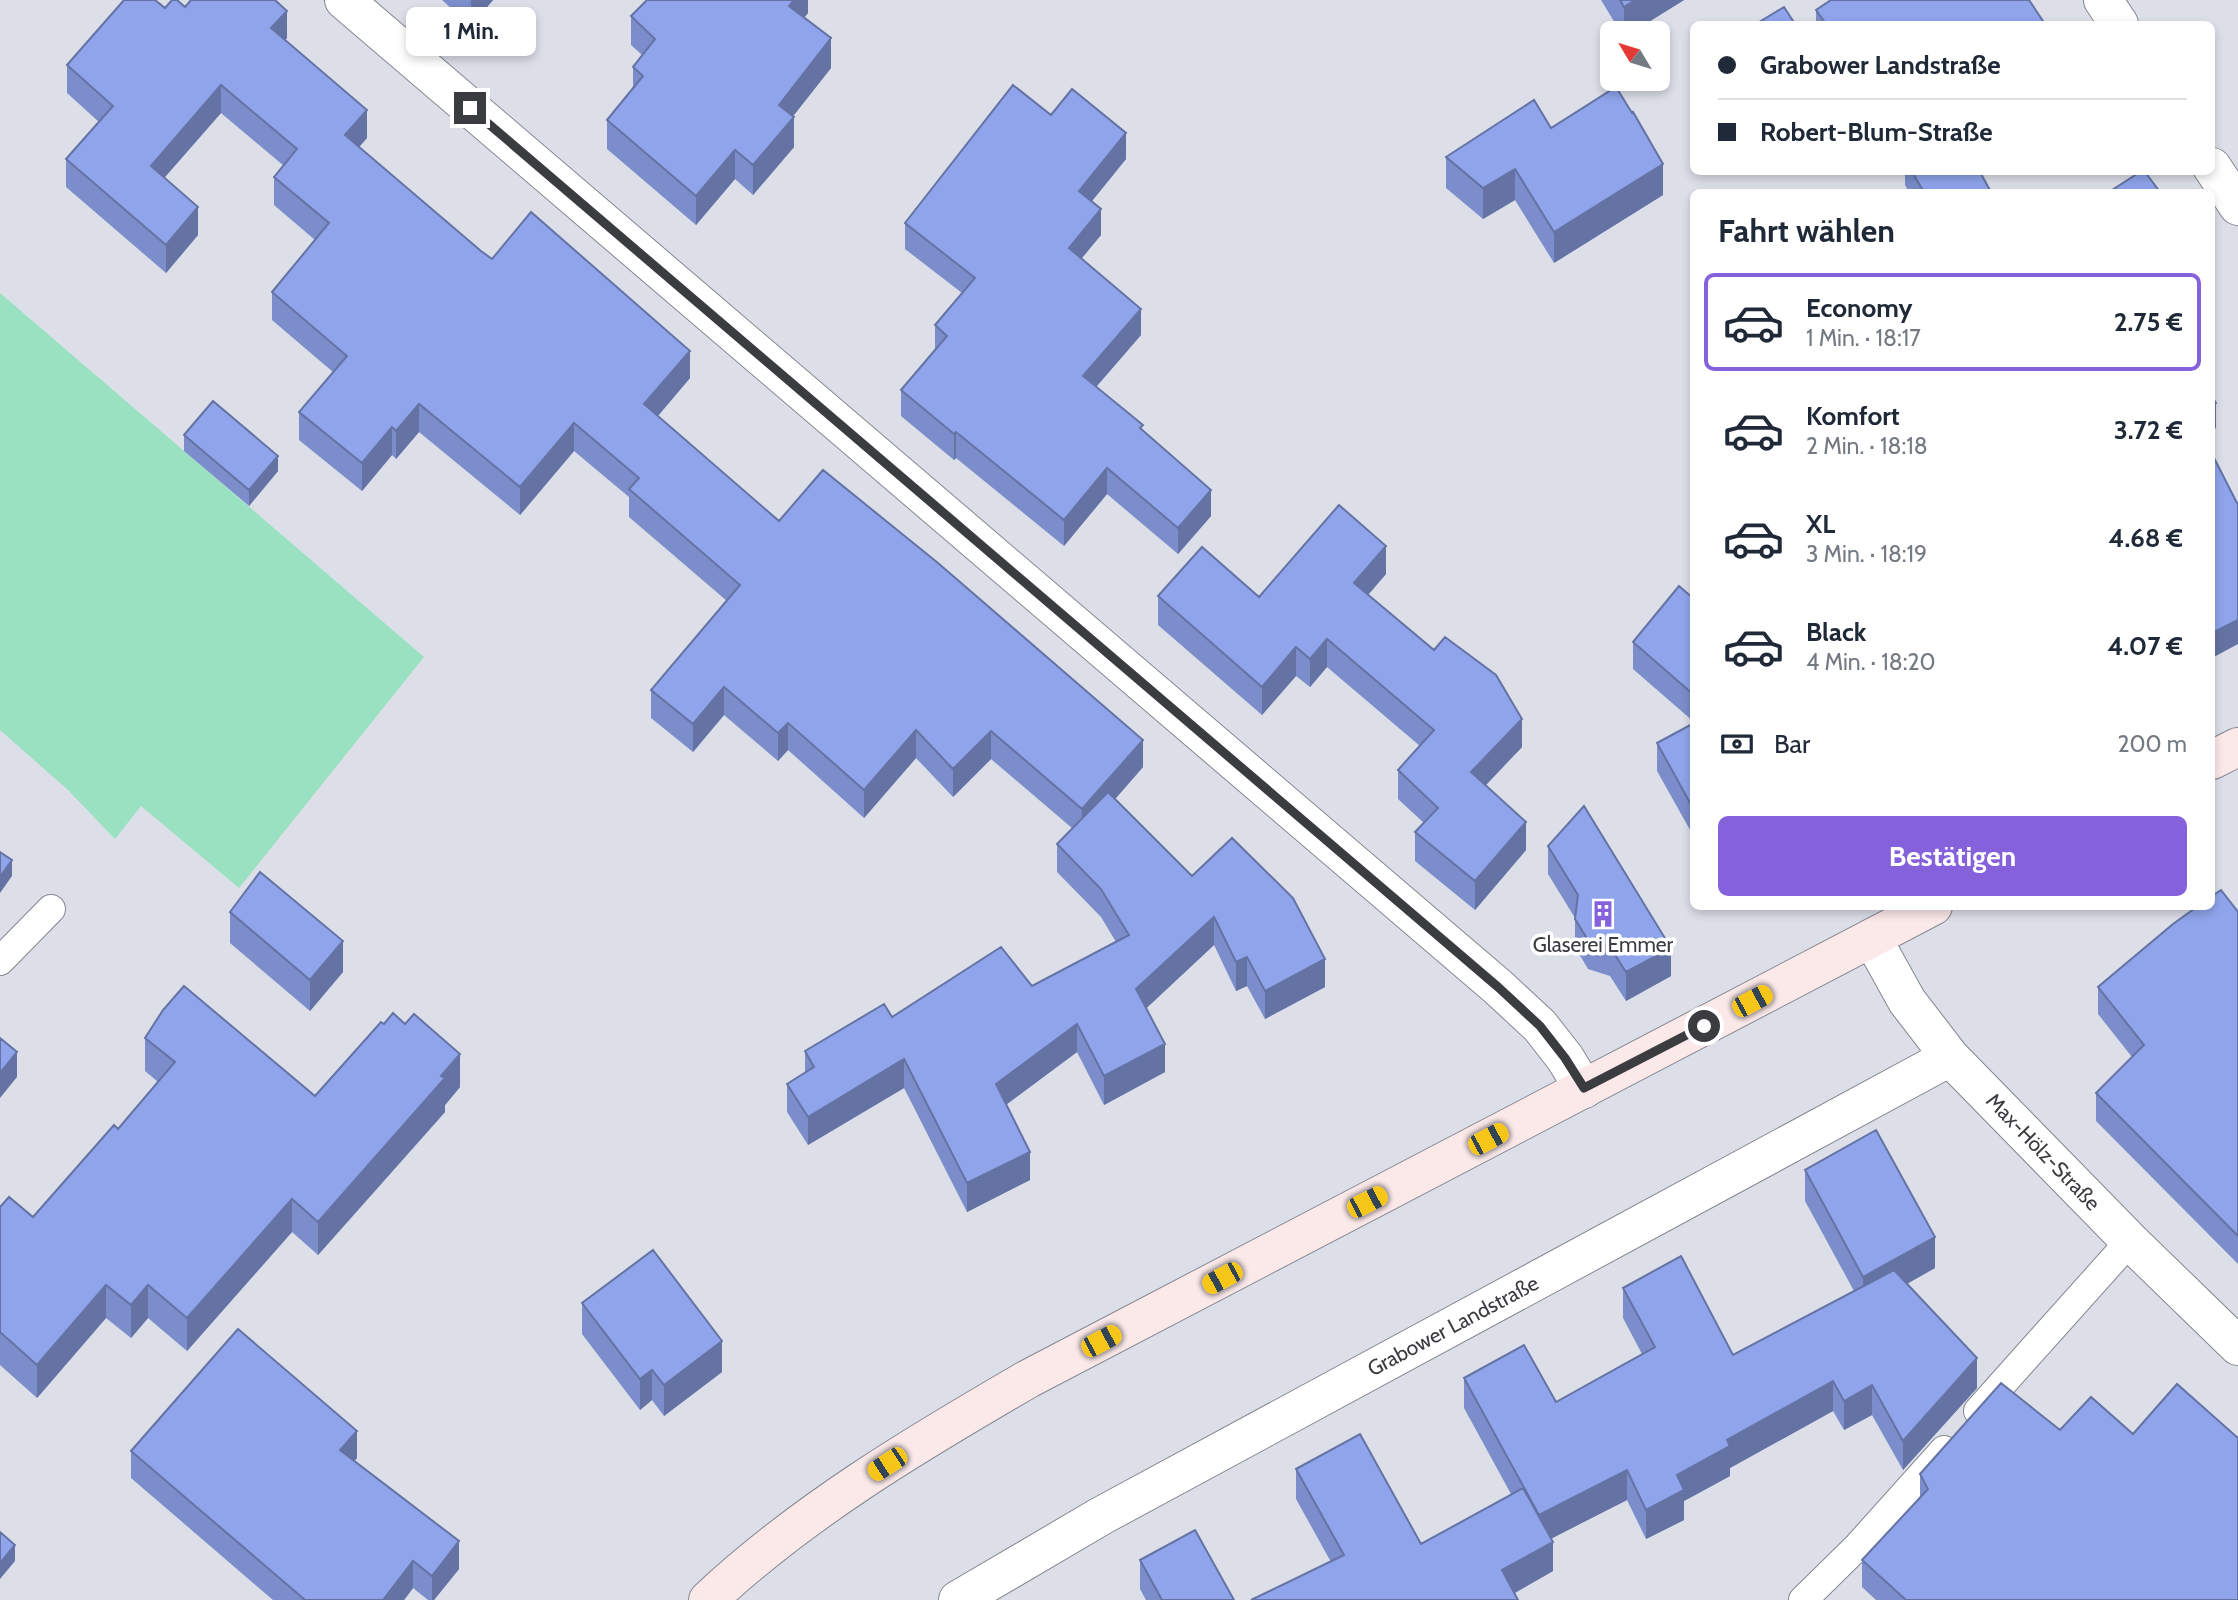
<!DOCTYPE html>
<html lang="de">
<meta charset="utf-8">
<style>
body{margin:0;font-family:Cabin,sans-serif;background:#f6f6f7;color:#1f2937;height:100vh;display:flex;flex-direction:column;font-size:26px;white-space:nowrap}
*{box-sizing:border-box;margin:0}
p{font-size:23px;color:#747a83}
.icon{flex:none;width:38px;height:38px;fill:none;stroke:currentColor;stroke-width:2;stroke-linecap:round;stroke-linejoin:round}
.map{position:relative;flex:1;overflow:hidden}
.side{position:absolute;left:1690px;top:189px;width:525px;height:721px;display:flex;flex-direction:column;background:#fff;border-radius:10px;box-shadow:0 4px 10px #0003}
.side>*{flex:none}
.hud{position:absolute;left:1690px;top:21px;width:525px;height:154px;border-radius:10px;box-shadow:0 4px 10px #0003;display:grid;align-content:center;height:154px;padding:0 28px;background:#fff}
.needle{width:46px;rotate:308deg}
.controls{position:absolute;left:1600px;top:21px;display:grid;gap:14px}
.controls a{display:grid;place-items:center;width:70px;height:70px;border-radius:10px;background:#fff;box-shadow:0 4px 10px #0003;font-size:35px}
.end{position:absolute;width:32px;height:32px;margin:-16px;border:9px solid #3b3c40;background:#fff;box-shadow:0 0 0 4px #fff}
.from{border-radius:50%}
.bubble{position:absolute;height:49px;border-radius:10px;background:#fff;box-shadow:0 4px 10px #0003;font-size:23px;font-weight:700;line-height:49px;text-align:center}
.car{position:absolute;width:21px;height:42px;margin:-21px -10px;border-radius:9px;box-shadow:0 0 5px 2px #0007;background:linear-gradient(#f5c518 24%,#345 0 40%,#f5c518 0 76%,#345 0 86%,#f5c518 0)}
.hud b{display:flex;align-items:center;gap:24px;height:66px;font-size:26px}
.hud b+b{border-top:2px solid #e0e1e3}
.hud i{width:18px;height:18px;background:#1f2937}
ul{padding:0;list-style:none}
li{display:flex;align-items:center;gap:21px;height:98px;margin:0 14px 10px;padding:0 14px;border:4px solid transparent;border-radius:10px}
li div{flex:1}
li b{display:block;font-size:26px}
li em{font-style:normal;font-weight:700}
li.on{border-color:#8661dc}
li>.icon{width:63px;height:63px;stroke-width:1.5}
h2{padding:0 28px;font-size:32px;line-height:84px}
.pay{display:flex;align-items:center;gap:18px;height:77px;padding:0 28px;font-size:26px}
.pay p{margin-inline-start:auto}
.button{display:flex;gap:14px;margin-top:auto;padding:14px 28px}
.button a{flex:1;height:80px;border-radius:10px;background:#8661dc;color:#fff;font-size:28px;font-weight:700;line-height:80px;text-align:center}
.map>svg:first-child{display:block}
.green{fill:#99e1c0}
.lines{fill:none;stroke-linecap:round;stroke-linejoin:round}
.service-casing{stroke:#84878f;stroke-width:30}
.minor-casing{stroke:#84878f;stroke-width:40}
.secondary-casing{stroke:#84878f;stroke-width:40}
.service{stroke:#fff;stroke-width:28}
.minor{stroke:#fff;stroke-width:38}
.secondary{stroke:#fbe9ea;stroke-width:38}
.wall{fill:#7b8dca}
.shaded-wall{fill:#6473a4}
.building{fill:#8fa4eb;stroke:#6473a4;stroke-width:2}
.route{stroke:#3b3c40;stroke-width:9}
.labels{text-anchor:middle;stroke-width:7;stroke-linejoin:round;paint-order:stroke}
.poi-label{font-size:21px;fill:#3b3c40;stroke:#fff}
.street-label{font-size:21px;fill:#3b3c40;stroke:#fff}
</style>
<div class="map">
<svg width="2238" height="1600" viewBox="0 0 2238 1600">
<rect width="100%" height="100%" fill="#dcdfe8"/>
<path class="green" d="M 0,293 L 424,657 L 239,888 L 141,806 L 115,839 L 68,790 L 0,730 Z"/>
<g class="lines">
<defs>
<path id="service" d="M 0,961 L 51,909
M 1978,1411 L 2130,1241
M 1803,1600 L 1857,1547 L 1944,1450"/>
<path id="minor" d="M 344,0 L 1498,987 L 1540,1026 L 1565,1058 L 1584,1089
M 2103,0 L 2119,24
M 2212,167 L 2238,206
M 1872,938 L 1907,1001 L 1950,1057 L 2130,1241 L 2238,1346
M 958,1600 L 1101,1516 L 1950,1057"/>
<path id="secondary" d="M 2212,760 L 2238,747
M 708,1600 C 803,1511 916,1444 1028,1379 L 1933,906"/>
</defs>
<use href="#service" class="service-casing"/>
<use href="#minor" class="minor-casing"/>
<use href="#secondary" class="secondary-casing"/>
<use href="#service" class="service"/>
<use href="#minor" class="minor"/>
<use href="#secondary" class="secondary"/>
</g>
<path class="wall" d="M 442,0 L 493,0 L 471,26 Z
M 808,0 L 808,13 L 804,18 L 831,68 L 793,116 L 794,147 L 753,195 L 735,179 L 696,225 L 607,149 L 607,120 L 633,88 L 633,67 L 642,55 L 631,45 L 631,16 Z
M 1601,0 L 1684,0 L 1631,33 L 1621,33 Z
M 185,7 L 287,38 L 285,40 L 367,138 L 359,147 L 481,251 L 492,259 L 690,378 L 658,416 L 779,521 L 1143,767 L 1115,799 L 1192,876 L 1325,987 L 1265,1019 L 1247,986 L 1236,991 L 1214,945 L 1146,1008 L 1165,1072 L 1104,1105 L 1077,1052 L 1006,1105 L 1030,1180 L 967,1212 L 904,1088 L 808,1145 L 787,1112 L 787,1084 L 805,1072 L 805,1051 L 892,1017 L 1032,986 L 1116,942 L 1101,917 L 1057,872 L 1057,844 L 1072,828 L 991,759 L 953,797 L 916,758 L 864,818 L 788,750 L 778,761 L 724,715 L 693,752 L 651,718 L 651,690 L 727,601 L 629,517 L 629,497 L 574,451 L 520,515 L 419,432 L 396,459 L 392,455 L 362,491 L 299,440 L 299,412 L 333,372 L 272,320 L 272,292 L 315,240 L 274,205 L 274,177 L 284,166 L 221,113 L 164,178 L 198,235 L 166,273 L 66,187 L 66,159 L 99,122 L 67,93 L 67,65 L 165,8 Z
M 1816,10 L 2045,24 L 1816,24 Z
M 1051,115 L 1126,159 L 1092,201 L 1101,235 L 1081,258 L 1141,335 L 1096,387 L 1143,431 L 1211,516 L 1178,554 L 1107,494 L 1064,546 L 956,458 L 954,460 L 901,416 L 901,390 L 935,350 L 935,325 L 962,293 L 905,249 L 905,223 Z
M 1551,128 L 1663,195 L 1554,263 L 1515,200 L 1483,219 L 1446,188 L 1446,157 Z
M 1905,172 L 1980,172 L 1991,192 L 1909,192 L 1905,185 Z
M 184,435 L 278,471 L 249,506 L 184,451 Z
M 1386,574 L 1368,595 L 1522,747 L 1485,785 L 1526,850 L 1475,910 L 1415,861 L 1415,832 L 1424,823 L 1398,799 L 1398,770 L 1420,746 L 1327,667 L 1310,687 L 1296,676 L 1262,715 L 1158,625 L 1158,596 L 1259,597 Z
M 1694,599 L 1694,722 L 1633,669 L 1633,642 Z
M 1694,723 L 1694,837 L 1657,771 L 1657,743 Z
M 1548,846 L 1671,976 L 1626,1001 L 1610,976 L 1588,969 L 1575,947 L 1575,918 L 1548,874 Z
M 230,912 L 343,972 L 310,1011 L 230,943 Z
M 2238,912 L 2238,1264 L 2096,1121 L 2096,1093 L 2132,1057 L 2098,1014 L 2098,987 Z
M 145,1038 L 315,1096 L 460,1087 L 445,1105 L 445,1112 L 318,1255 L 292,1232 L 187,1351 L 148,1318 L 131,1338 L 106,1318 L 37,1398 L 0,1365 L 0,1207 L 33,1217 L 118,1129 L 158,1082 L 145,1071 Z
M 1805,1170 L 1935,1268 L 1907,1284 L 1977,1388 L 1903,1470 L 1872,1415 L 1844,1430 L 1833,1411 L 1730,1468 L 1730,1476 L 1684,1501 L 1684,1520 L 1646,1539 L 1627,1500 L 1551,1538 L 1553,1571 L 1515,1593 L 1331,1562 L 1296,1499 L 1296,1469 L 1421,1544 L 1511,1494 L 1464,1408 L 1464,1378 L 1556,1402 L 1642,1354 L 1623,1318 L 1623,1288 L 1733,1355 L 1854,1291 L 1805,1201 Z
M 582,1303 L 722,1372 L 664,1416 L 652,1400 L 640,1410 L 582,1334 Z
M 131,1451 L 357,1458 L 354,1461 L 459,1569 L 434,1600 L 428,1600 L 413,1588 L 404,1600 L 273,1600 L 131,1478 Z
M 1920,1474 L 2238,1600 L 1876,1600 L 1862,1587 L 1862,1560 L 1920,1498 Z
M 1140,1560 L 1234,1600 L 1146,1600 L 1140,1589 Z"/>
<path class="shaded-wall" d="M 471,0 L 493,0 L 471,26 Z
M 794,0 L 808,0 L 808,13 L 789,35 L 789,6 Z
M 1635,0 L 1684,0 L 1631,33 L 1624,33 L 1624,7 Z
M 287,11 L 287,38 L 271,56 L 271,28 Z
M 831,38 L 831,68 L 779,134 L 779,105 Z
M 221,85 L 221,113 L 151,193 L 151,166 Z
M 367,110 L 367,138 L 345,163 L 345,135 Z
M 794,117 L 794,147 L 753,195 L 753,165 Z
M 1126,133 L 1126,159 L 1079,217 L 1079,191 Z
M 735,150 L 735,179 L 696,225 L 696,196 Z
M 1663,164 L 1663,195 L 1554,263 L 1554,232 Z
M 1515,169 L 1515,200 L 1483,219 L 1483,188 Z
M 198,207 L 198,235 L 166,273 L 166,245 Z
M 1101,209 L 1101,235 L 1069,274 L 1069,248 Z
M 1141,309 L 1141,335 L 1083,402 L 1083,376 Z
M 690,351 L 690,378 L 644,432 L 644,404 Z
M 2216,403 L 2216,428 L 2212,431 L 2212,406 Z
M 419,404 L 419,432 L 396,459 L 396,431 Z
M 574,423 L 574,451 L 520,515 L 520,487 Z
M 392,427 L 392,455 L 362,491 L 362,463 Z
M 956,432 L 956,458 L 954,460 L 954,434 Z
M 278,456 L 278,471 L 249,506 L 249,490 Z
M 1107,468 L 1107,494 L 1064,546 L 1064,520 Z
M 1211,490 L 1211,516 L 1178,554 L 1178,528 Z
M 1386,546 L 1386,574 L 1354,611 L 1354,583 Z
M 2238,620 L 2238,644 L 2212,658 L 2212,633 Z
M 1327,639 L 1327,667 L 1310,687 L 1310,659 Z
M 1296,647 L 1296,676 L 1262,715 L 1262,687 Z
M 724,687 L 724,715 L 693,752 L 693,724 Z
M 1522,719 L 1522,747 L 1471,801 L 1471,772 Z
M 788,723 L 788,750 L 778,761 L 778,733 Z
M 916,730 L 916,758 L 864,818 L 864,790 Z
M 991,731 L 991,759 L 953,797 L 953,769 Z
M 1143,740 L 1143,767 L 1082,837 L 1082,809 Z
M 1526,822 L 1526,850 L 1475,910 L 1475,881 Z
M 12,860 L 12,876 L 0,893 L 0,877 Z
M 1214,917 L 1214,945 L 1136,1018 L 1136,989 Z
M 343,941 L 343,972 L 310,1011 L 310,980 Z
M 1671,948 L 1671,976 L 1626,1001 L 1626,972 Z
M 1247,957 L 1247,986 L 1236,991 L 1236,962 Z
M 1325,959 L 1325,987 L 1265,1019 L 1265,991 Z
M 1077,1024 L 1077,1052 L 996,1112 L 996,1084 Z
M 1165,1044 L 1165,1072 L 1104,1105 L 1104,1076 Z
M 17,1052 L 17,1077 L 0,1098 L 0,1073 Z
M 460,1054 L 460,1087 L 445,1105 L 445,1112 L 318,1255 L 318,1222 Z
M 904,1059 L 904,1088 L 808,1145 L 808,1117 Z
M 1030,1152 L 1030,1180 L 967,1212 L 967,1183 Z
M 292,1199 L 292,1232 L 187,1351 L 187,1318 Z
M 1935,1237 L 1935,1268 L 1863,1308 L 1863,1277 Z
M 106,1285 L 106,1318 L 37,1398 L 37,1365 Z
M 148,1285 L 148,1318 L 131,1338 L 131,1305 Z
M 722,1341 L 722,1372 L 664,1416 L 664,1385 Z
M 1977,1358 L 1977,1388 L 1903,1470 L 1903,1441 Z
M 652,1370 L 652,1400 L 640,1410 L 640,1379 Z
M 1833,1381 L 1833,1411 L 1730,1468 L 1730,1476 L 1684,1501 L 1684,1520 L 1646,1539 L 1646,1510 L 1677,1475 L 1727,1440 Z
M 1872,1385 L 1872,1415 L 1844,1430 L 1844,1401 Z
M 357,1431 L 357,1458 L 340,1477 L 340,1450 Z
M 1627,1470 L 1627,1500 L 1539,1545 L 1539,1515 Z
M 459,1541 L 459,1569 L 434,1600 L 432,1600 L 432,1576 Z
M 1553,1542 L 1553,1571 L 1502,1600 L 1502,1570 Z
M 15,1545 L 15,1561 L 0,1579 L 0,1563 Z
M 413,1561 L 413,1588 L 404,1600 L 383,1600 Z"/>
<path class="building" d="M 124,0 L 155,0 L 165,8 L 172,0 L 177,0 L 185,7 L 191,0 L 275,0 L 287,11 L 271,28 L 367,110 L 345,135 L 481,251 L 492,259 L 531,212 L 690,351 L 644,404 L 779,521 L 823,470 L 938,563 L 1143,740 L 1082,809 L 991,731 L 953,769 L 916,730 L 864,790 L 788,723 L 778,733 L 724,687 L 693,724 L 651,690 L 740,585 L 629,489 L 639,478 L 574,423 L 520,487 L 419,404 L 396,431 L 392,427 L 362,463 L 299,412 L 347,356 L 272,292 L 329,223 L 274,177 L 297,149 L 221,85 L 151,166 L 198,207 L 166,245 L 66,159 L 113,106 L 67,65 Z
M 647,0 L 794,0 L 789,6 L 831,38 L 779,105 L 794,117 L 753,165 L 735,150 L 696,196 L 607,120 L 643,76 L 633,67 L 655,39 L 631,16 Z
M 1620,0 L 1635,0 L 1624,7 Z
M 1831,0 L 2029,0 L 2045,24 L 1826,24 L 1816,10 Z
M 1784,7 L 1795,24 L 1756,24 Z
M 1013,85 L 1051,115 L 1072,89 L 1126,133 L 1079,191 L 1101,209 L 1069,248 L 1141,309 L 1083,376 L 1143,425 L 1140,428 L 1211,490 L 1178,528 L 1107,468 L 1064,520 L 956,432 L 954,434 L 901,390 L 947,336 L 935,325 L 975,278 L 905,223 Z
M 1616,87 L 1632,113 L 1633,112 L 1663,164 L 1554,232 L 1515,169 L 1483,188 L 1446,157 L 1534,100 L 1551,128 Z
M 1912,172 L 1980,172 L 1991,192 L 1924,192 Z
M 2140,172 L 2145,172 L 2160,192 L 2109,192 Z
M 2212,397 L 2216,403 L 2212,406 Z
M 213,401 L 278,456 L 249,490 L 184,435 Z
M 2212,454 L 2238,505 L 2238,620 L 2212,633 Z
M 1339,505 L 1386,546 L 1354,583 L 1434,650 L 1445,637 L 1496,675 L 1522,719 L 1471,772 L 1526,822 L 1475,881 L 1415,832 L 1438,808 L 1398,770 L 1434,730 L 1327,639 L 1310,659 L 1296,647 L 1262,687 L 1158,596 L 1202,547 L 1259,597 Z
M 1679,586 L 1694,599 L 1694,695 L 1633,642 Z
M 1694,723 L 1694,810 L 1657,743 Z
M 1108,792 L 1192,876 L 1232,838 L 1293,898 L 1325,959 L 1265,991 L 1247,957 L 1236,962 L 1214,917 L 1136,989 L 1165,1044 L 1104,1076 L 1077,1024 L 996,1084 L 1030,1152 L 967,1183 L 904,1059 L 808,1117 L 787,1084 L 814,1067 L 805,1051 L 884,1004 L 892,1017 L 1001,947 L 1032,986 L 1129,935 L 1101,889 L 1057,844 Z
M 1584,806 L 1671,948 L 1626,972 L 1610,947 L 1588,940 L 1575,919 L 1578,895 L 1548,846 Z
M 0,852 L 12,860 L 0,877 Z
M 260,872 L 343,941 L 310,980 L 230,912 Z
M 2221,890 L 2238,912 L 2238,1236 L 2096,1093 L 2144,1045 L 2098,987 L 2173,924 L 2198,906 L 2212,906 L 2212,896 Z
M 184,986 L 315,1096 L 381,1022 L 384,1024 L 393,1013 L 405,1024 L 414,1014 L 460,1054 L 441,1076 L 445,1078 L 318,1222 L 292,1199 L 187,1318 L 148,1285 L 131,1305 L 106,1285 L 37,1365 L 0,1332 L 0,1207 L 9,1197 L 33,1217 L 114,1125 L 118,1129 L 175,1062 L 145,1038 L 163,1010 Z
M 0,1038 L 17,1052 L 0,1073 Z
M 1876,1130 L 1935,1237 L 1863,1277 L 1805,1170 Z
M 653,1250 L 722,1341 L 664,1385 L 652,1370 L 640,1379 L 582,1303 Z
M 1681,1256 L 1733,1355 L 1894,1270 L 1977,1358 L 1903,1441 L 1872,1385 L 1844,1401 L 1833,1381 L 1727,1440 L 1730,1446 L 1677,1475 L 1684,1490 L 1646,1510 L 1627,1470 L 1539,1515 L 1464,1378 L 1524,1345 L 1556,1402 L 1655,1347 L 1623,1288 Z
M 238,1329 L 357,1431 L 340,1450 L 459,1541 L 432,1576 L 413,1561 L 383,1600 L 303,1600 L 304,1599 L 131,1451 Z
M 2001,1383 L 2060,1430 L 2091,1397 L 2133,1434 L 2177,1384 L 2238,1438 L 2238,1600 L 1906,1600 L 1862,1560 L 1928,1489 L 1920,1474 Z
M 1360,1434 L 1421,1544 L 1523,1488 L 1553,1542 L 1502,1570 L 1518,1600 L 1251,1600 L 1344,1555 L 1296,1469 Z
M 1195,1530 L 1234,1600 L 1162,1600 L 1140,1560 Z
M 0,1532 L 15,1545 L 0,1563 Z"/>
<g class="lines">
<path class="route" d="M 470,108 L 1498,987 L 1540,1026 L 1565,1058 L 1584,1088 L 1704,1026"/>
</g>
<defs>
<symbol id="building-bare" viewBox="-9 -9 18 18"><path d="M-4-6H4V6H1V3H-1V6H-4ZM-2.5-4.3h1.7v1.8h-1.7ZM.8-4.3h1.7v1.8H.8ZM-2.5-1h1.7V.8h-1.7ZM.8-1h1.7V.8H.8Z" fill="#8661dc" stroke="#fff" stroke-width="2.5" paint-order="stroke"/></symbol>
</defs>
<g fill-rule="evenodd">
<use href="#building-bare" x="1584" y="895" width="38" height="38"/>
</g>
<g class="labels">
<g class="poi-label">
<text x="1603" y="952">Glaserei Emmer</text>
</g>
<g class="street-label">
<text transform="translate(2043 1152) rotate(46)" y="7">Max-Hölz-Straße</text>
<text transform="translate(1453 1326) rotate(-28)" y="7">Grabower Landstraße</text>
</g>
</g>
</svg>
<div class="controls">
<a><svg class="needle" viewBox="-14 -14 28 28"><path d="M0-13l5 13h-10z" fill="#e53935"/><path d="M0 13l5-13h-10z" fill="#747a83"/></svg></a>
</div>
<i class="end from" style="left:1704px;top:1026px"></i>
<i class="end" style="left:470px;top:108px"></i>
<div class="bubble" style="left:406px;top:7px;width:130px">1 Min.</div>
<i class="car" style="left:1752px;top:1001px;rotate:62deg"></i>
<i class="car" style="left:1488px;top:1139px;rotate:62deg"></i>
<i class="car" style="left:1367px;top:1202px;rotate:63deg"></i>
<i class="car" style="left:1222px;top:1278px;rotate:242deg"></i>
<i class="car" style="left:1101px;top:1341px;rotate:62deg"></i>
<i class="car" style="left:887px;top:1464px;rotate:237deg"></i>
<div class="hud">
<b><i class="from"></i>Grabower Landstraße</b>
<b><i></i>Robert-Blum-Straße</b>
</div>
<section class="side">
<h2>Fahrt wählen</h2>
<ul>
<li class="on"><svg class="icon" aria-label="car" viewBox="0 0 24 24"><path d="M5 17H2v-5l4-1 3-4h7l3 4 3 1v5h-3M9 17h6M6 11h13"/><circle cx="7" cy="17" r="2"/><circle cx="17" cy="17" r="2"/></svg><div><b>Economy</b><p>1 Min. · 18:17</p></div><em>2.75 €</em></li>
<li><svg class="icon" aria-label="car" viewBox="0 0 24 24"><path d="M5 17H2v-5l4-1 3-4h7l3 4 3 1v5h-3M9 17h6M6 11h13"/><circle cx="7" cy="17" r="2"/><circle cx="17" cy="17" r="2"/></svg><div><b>Komfort</b><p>2 Min. · 18:18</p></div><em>3.72 €</em></li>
<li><svg class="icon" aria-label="car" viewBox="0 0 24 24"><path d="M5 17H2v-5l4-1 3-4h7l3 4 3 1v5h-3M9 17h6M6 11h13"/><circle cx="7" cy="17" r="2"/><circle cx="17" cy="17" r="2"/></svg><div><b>XL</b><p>3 Min. · 18:19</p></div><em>4.68 €</em></li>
<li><svg class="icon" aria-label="car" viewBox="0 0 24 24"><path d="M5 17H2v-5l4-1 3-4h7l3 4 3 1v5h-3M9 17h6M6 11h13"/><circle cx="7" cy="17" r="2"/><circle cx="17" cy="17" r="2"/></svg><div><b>Black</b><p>4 Min. · 18:20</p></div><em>4.07 €</em></li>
</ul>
<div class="pay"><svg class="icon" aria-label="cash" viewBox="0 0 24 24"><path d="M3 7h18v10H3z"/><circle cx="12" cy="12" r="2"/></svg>Bar<p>200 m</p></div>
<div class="button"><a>Bestätigen</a></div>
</section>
</div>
